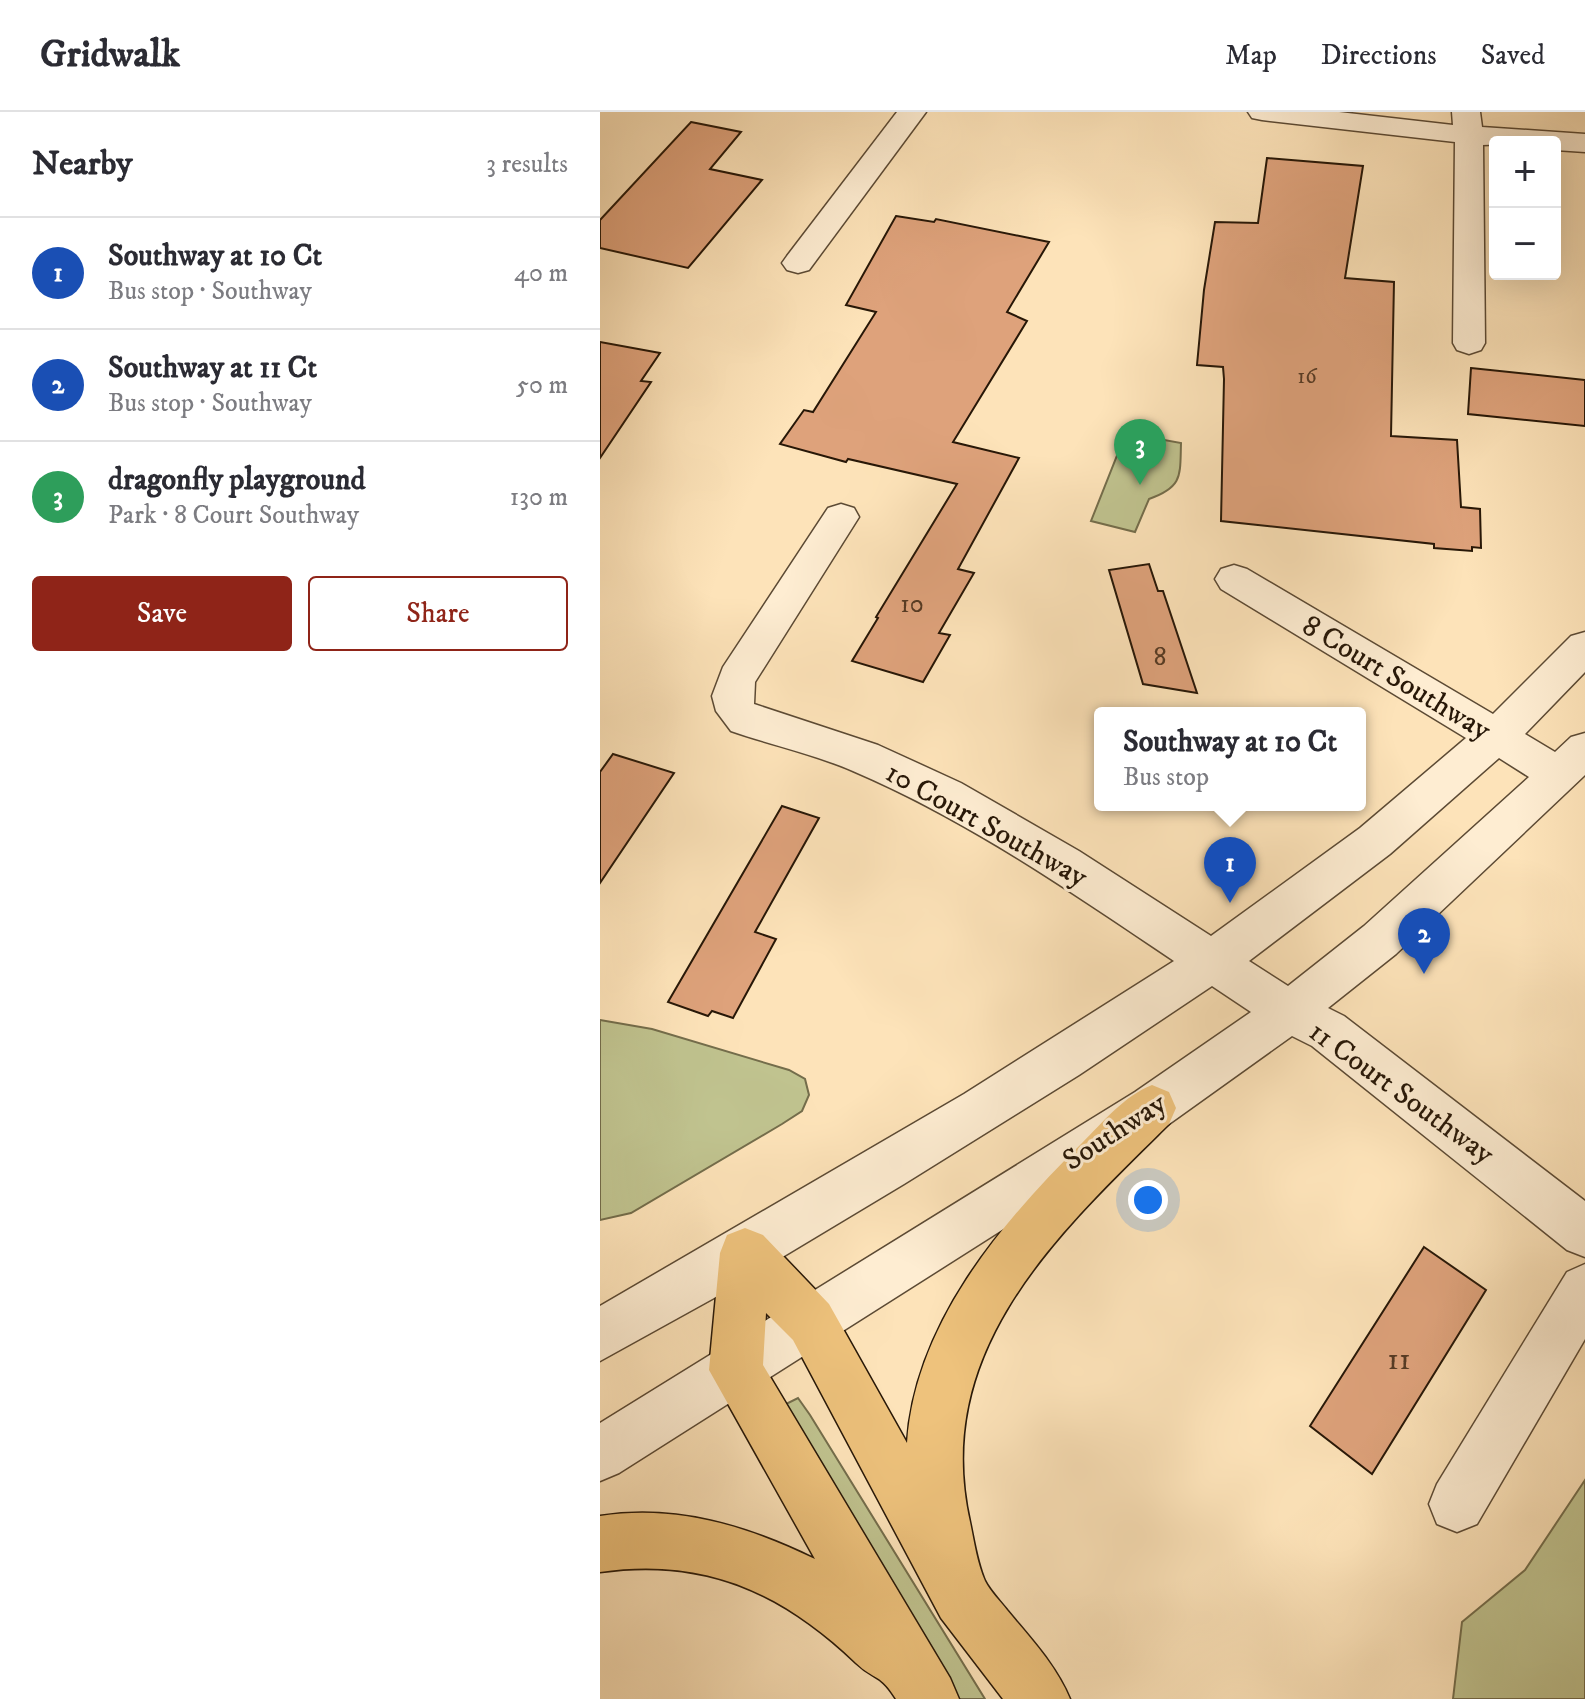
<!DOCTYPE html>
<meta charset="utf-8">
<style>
body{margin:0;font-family:"IM FELL DW Pica",serif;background:#f7f7f7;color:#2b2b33}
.controls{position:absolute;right:24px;top:24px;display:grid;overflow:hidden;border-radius:8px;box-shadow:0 8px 32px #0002}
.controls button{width:72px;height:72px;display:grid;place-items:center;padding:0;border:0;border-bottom:2px solid #e1e1e2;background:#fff;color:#2b2b33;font:40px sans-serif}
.you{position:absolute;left:548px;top:1088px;width:28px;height:28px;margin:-20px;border:6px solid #fff;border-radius:50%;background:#1a73e8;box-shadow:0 0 0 12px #1a73e833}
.badge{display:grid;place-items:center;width:52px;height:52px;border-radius:50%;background:#8f2418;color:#fff;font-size:26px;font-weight:700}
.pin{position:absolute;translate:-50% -66px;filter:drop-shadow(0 2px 4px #0008)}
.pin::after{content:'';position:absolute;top:42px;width:28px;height:24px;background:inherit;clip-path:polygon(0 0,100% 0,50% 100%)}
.popup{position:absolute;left:494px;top:595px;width:272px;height:104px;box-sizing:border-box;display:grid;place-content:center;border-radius:8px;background:#fff;filter:drop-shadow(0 2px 6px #0005);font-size:26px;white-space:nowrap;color:#7c7c81}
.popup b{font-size:30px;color:#2b2b33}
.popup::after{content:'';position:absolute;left:50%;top:100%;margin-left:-16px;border:16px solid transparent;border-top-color:#fff}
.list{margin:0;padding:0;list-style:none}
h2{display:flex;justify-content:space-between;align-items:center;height:104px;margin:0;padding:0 32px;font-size:34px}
h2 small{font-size:26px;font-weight:400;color:#7c7c81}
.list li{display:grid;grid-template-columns:52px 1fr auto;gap:24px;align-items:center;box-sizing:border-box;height:112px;padding:0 32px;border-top:2px solid #e1e1e2}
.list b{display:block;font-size:30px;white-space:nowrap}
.list p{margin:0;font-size:26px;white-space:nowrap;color:#7c7c81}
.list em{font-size:26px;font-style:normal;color:#7c7c81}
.actions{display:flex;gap:16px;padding:24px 32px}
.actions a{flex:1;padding:18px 0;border:2px solid #8f2418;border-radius:8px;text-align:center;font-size:28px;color:#8f2418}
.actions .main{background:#8f2418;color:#fff}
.map{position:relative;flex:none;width:985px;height:1587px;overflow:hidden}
header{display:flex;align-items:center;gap:48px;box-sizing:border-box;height:112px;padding:0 40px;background:#fff;border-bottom:2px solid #e1e1e2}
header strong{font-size:38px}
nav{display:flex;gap:44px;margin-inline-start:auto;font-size:28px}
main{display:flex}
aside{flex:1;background:#fff}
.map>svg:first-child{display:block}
</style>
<header>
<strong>Gridwalk</strong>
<nav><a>Map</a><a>Directions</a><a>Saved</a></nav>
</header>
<main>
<aside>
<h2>Nearby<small>3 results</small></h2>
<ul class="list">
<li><span class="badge" style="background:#1a4fb4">1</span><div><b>Southway at 10 Ct</b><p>Bus stop · Southway</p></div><em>40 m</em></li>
<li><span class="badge" style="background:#1a4fb4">2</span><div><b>Southway at 11 Ct</b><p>Bus stop · Southway</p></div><em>50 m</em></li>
<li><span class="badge" style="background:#2e9e5b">3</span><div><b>dragonfly playground</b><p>Park · 8 Court Southway</p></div><em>130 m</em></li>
</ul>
<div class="actions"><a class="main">Save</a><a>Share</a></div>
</aside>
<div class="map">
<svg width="985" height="1587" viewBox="0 0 985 1587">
<rect width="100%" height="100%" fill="#fde3b9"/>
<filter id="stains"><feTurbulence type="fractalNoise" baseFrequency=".0025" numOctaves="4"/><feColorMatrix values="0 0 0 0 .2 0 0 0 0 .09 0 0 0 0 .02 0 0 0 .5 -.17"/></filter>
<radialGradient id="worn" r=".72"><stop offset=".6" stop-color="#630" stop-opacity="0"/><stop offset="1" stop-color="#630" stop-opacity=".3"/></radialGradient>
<g fill="#c0c38f" stroke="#746d4b" stroke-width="2">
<path d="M526 321 581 331C580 364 583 375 549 387L535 420 491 409Z"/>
<path d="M0 908 52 917 189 958 205 967 209 983 202 999 182 1012 31 1101 0 1108Z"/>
<path d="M198 1286 210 1303 385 1587H348L186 1292Z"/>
<path d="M985 1368V1587H853L862 1510 925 1458Z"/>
</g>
<g fill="#dea27b" stroke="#271707" stroke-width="2">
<path d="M91 10 141 20 110 57 162 68 88 156 0 136V108Z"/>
<path d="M667 46 763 54 745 166 794 170 791 324 857 328 861 395 880 397 881 436 872 435V439L834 436V432L621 409 624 267 623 255 597 253 604 178 615 110 658 111Z"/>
<path d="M296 104 334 110 336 107 449 130 407 200 427 209 353 330 419 346 358 457 374 461 339 521 350 523 323 570 252 549 278 506 276 505 357 372 248 347 246 350 180 332 204 298 213 300 276 200 246 193Z"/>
<path d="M0 230 60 241 41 269 51 270 0 346Z"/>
<path d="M871 256 985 268V314L868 302Z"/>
<path d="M549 452 558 479H563L597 581 543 572 509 458Z"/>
<path d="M13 642 74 661 0 771V660Z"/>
<path d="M182 694 219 706 155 820 176 827 133 906 112 899 108 904 68 890Z"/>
<path d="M824 1135 886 1178 772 1362 710 1314Z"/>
</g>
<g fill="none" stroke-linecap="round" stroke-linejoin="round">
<defs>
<g id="minor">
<path d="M297 0H326L209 158 198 161 187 158 182 151 187 144Z"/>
<path d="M648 0H739L853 13 852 0H880L882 15 985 22V40L955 38V30L883 33 885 231 881 238 869 242 857 238 853 231 855 30 662 8 652 6Z"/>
<path d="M241 392 254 396 259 405 155 570 154 592 278 633 361 671 479 739 611 824 760 716 866 626 621 477 615 467 621 457 634 453 647 457 893 602 971 524 985 520V560L925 622 955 640 971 625 985 621V663L796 842 728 896 744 904 985 1089V1145L967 1138 712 934 692 924 569 1012 19 1361 0 1369V1311L535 980 651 900 612 874 479 963 304 1072 114 1186 0 1249V1194L364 982 574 849C471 780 368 708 253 659 214 642 171 633 131 619L116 599 112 584 123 555 228 396ZM899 646 929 665 764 814 688 874 649 849 790 742Z"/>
<path d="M985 1152V1227L877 1412 857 1420 837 1412 829 1392 837 1372 967 1160Z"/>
</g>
<path id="highway" d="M552 973 569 980 576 996 569 1012C457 1122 331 1238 370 1410 374 1429 377 1451 385 1469 390 1479 400 1489 407 1498 430 1526 456 1553 470 1587H403L341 1506 193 1228 166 1201 163 1253 350 1566 359 1587H296C280 1561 275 1569 256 1551 182 1480 104 1445 0 1460V1404C76 1392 147 1414 215 1447L109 1258 120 1141 127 1123 145 1116 163 1123 229 1192 307 1331C315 1212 401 1111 482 1031 503 1010 524 984 552 973Z"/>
</defs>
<use href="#minor" stroke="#5c4a34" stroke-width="3"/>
<use href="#highway" stroke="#271707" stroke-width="3"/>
<use href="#minor" fill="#feedd2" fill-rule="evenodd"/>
<use href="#highway" fill="#eec27c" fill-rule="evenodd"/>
</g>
<g text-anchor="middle" stroke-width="6" stroke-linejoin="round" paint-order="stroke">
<g font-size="22" fill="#553a24">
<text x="707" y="271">16</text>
</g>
<g font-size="26" fill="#553a24">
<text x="312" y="500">10</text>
<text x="560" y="553">8</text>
</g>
<g font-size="30" fill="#271707" stroke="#feedd2">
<text transform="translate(797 565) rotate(31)" y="10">8 Court Southway</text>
<text transform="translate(387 712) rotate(29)" y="10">10 Court Southway</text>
<text transform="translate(802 980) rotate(36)" y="10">11 Court Southway</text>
<text transform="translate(514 1019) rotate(-33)" y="10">Southway</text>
</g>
<g font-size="32" fill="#553a24">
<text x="799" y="1257">11</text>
</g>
</g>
<rect width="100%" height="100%" filter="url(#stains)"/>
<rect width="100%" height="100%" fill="url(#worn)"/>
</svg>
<div class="controls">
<button>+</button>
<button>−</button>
</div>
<div class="you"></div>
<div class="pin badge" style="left:630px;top:791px;background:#1a4fb4">1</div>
<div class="popup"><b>Southway at 10 Ct</b>Bus stop</div>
<div class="pin badge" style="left:824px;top:862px;background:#1a4fb4">2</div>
<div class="pin badge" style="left:540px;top:373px;background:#2e9e5b">3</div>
</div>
</main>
